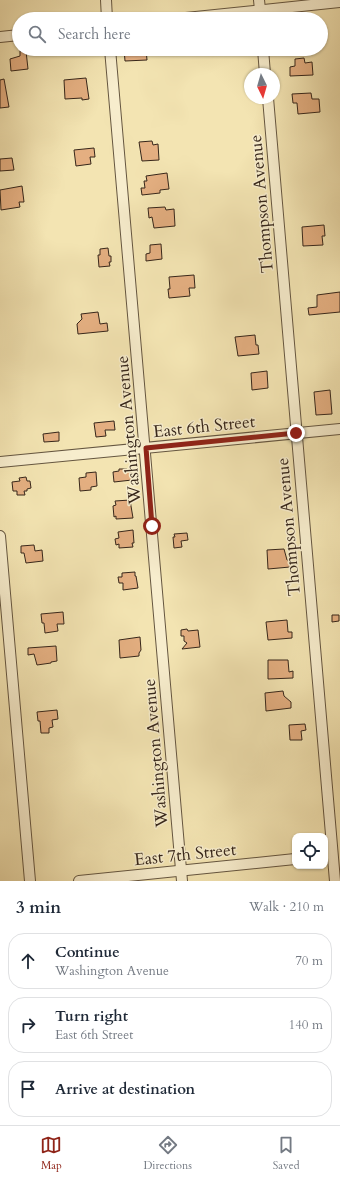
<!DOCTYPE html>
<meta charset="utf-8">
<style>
body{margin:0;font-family:Cardo,serif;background:#f2f2f3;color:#1f2937}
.controls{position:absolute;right:12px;bottom:12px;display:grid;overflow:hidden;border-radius:8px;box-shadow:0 1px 3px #0004}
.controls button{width:36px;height:36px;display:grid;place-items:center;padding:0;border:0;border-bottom:1px solid #e0e1e3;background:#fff;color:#1f2937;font:20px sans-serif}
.compass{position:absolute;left:244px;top:68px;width:36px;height:36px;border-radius:50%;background:#fff;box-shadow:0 1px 3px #0004;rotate:175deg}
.stop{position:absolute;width:12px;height:12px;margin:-9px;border:3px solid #8f2418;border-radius:50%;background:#fff}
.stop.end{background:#8f2418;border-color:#fff;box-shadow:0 1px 4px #0008}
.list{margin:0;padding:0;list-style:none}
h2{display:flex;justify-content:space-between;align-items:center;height:52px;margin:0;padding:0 16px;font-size:17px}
h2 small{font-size:13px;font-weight:400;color:#747a83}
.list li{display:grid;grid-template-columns:26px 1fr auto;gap:12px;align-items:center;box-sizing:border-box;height:56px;margin:0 8px 8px;padding:0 8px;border:1px solid #e0e1e3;border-radius:16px}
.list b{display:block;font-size:15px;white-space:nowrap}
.list p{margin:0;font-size:13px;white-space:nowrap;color:#747a83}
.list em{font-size:13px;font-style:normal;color:#747a83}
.icon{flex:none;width:22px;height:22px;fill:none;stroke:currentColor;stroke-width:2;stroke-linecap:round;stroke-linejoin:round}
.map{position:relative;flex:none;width:340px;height:881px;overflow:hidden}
.search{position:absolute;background:#fff;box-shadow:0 1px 3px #0004;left:12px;right:12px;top:12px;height:44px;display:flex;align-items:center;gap:10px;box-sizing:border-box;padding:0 14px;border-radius:22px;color:#747a83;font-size:15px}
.sheet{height:244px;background:#fff}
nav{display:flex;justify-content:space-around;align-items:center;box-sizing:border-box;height:56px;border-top:1px solid #e0e1e3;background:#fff;font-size:11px;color:#747a83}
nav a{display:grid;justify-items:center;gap:2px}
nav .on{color:#8f2418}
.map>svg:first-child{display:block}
</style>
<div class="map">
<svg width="340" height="881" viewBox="0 0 340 881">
<rect width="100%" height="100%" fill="#f3e4b2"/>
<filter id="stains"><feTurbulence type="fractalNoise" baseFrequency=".005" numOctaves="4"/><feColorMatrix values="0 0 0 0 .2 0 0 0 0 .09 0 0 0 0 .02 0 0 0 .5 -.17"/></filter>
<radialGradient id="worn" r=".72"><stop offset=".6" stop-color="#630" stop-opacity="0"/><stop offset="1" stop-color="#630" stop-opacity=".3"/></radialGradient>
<g fill="#e4af81" stroke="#36261a">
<path d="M124 49H146L147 60 125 61Z"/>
<path d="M170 49H180V54L171 55Z"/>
<path d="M20 51H26L28 69 11 71 10 59 20 56Z"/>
<path d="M304 58 305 63 312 62 313 75 290 76V67L295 66V59Z"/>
<path d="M86 78 89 99 82 100V98L65 99 64 80Z"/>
<path d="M4 79 9 107 0 108V80Z"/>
<path d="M311 93 312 99H319L320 112 298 114 297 103H293L292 94Z"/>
<path d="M152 141 153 145 158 144 159 160 142 161 139 142Z"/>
<path d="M94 148 95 157H90L91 164 76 166 74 150Z"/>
<path d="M12 158 14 170 0 171V159Z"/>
<path d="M167 173 169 189 160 190V193L142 195 141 188H145L144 181H147L146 176Z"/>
<path d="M22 186 24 202H19L20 207 1 210 0 190Z"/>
<path d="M165 207 166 210 174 209 175 226 154 228 152 217 149 218 148 208Z"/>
<path d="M324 225 325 236H322L323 245 303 246 302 227Z"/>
<path d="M161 244 162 259 146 261V254L150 253V245Z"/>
<path d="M108 248 109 256H111V262H109L110 266 99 267 98 255H100V249Z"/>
<path d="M194 275 195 288H189L190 296 169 298 168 289H170L169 277Z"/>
<path d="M340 292V312L309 315 308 308 317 307V295Z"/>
<path d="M98 312 100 324 107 323 108 331 78 334 77 324 82 319 81 314Z"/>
<path d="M255 335 256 345H258L259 354 238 356 235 337Z"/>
<path d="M267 371 268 388 252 390 251 373Z"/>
<path d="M330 390 332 414 316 415 314 392Z"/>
<path d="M114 421 115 430H105L106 436 96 437 94 423Z"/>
<path d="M59 432V441L44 442 43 434Z"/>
<path d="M119 469H127V470H131L132 480 114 482 113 472 119 471Z"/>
<path d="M96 472 97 486 91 487V490L80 491 79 478 86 477V473Z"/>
<path d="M26 477 27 481H30L31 488 27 489V491H24L25 495H17V491H13L12 482 20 481 19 478Z"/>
<path d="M130 500 133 518 116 519V516L114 517 113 506 116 505 115 501Z"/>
<path d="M133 530 134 543H132L133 547 119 548V544L116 545 115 539 119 538 118 532Z"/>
<path d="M187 533 188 540 181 541 182 547 174 548 173 537H175L174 534Z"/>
<path d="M34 545 35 551 42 550 43 561 26 563 24 553H21V546Z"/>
<path d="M284 549 287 560H289L290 567 268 569 267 550Z"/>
<path d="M135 572V576H136L138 588 123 590V583H119L118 577H122V573Z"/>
<path d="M63 612 64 624H57L58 631 45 633 44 623H42L41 614Z"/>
<path d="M332 615H339V621L332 622Z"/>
<path d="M287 620 288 632H292V638L268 640 266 622Z"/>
<path d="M187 629 188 631 198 630 200 647 182 649 187 643 184 641V636H181V630Z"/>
<path d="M140 637 141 650 139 653V656L120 658 119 640Z"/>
<path d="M56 646 57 661 51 662V663L37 665 34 654 28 655V648Z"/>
<path d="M268 660H288L289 672 293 671V678L268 679Z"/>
<path d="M283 691 284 696 291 702V708L266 711 265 693Z"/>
<path d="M57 710 58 719 52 720 53 727 49 728V733H41L40 721H38L37 712Z"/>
<path d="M305 724 306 730 301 731 302 740H290L289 725Z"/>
</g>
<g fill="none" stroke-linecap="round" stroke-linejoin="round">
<defs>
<g id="minor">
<path d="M106 0 107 19"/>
<path d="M259 0 261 19"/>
<path d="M176 19 340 2"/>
<path d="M0 37 19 35"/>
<path d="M110 49 182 881"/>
<path d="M263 49 265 74"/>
<path d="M268 98 335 881"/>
<path d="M0 462 340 429"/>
<path d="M0 536 30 881"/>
<path d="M79 881 295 859"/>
</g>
</defs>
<use href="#minor" stroke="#655640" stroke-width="12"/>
<use href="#minor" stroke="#f7edcd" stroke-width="10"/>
</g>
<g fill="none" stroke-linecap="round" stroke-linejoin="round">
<path stroke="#8f2418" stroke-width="5" d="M152 526 146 448 296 433"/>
</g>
<g text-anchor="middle" stroke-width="3" stroke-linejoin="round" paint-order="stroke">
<g font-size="17" fill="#36261a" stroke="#f7edcd">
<text transform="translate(261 204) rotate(-95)" y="6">Thompson Avenue</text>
<text transform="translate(204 426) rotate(-6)" y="6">East 6th Street</text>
<text transform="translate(128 430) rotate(-95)" y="6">Washington Avenue</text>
<text transform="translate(288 527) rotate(-95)" y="6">Thompson Avenue</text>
<text transform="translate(155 753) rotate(-95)" y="6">Washington Avenue</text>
<text transform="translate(185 854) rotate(-6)" y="6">East 7th Street</text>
</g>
</g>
<rect width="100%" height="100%" filter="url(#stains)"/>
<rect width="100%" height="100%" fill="url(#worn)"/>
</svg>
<div class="controls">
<button><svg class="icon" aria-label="locate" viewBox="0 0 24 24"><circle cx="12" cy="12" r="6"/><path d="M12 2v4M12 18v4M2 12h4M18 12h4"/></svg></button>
</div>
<svg class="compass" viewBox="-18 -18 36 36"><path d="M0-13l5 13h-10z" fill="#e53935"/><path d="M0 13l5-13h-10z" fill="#747a83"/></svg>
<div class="stop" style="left:152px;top:526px"></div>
<div class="stop end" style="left:296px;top:433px"></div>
<div class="search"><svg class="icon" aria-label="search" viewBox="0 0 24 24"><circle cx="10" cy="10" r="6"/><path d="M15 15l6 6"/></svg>Search here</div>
</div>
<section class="sheet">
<h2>3 min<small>Walk · 210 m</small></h2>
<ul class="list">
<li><svg class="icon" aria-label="ahead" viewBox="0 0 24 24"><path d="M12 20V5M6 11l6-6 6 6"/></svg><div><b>Continue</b><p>Washington Avenue</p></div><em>70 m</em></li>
<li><svg class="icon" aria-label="right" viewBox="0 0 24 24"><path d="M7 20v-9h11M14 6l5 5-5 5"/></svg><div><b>Turn right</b><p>East 6th Street</p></div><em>140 m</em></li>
<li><svg class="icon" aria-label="arrive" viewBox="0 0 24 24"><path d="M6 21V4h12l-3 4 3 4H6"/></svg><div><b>Arrive at destination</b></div></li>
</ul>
</section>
<nav>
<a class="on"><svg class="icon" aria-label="map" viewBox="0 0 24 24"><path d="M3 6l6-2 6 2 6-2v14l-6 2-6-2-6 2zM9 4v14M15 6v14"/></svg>Map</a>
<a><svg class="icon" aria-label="directions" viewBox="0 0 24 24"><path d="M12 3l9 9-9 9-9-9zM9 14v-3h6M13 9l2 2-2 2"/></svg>Directions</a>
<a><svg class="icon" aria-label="saved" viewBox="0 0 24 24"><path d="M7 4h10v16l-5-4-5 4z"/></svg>Saved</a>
</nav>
